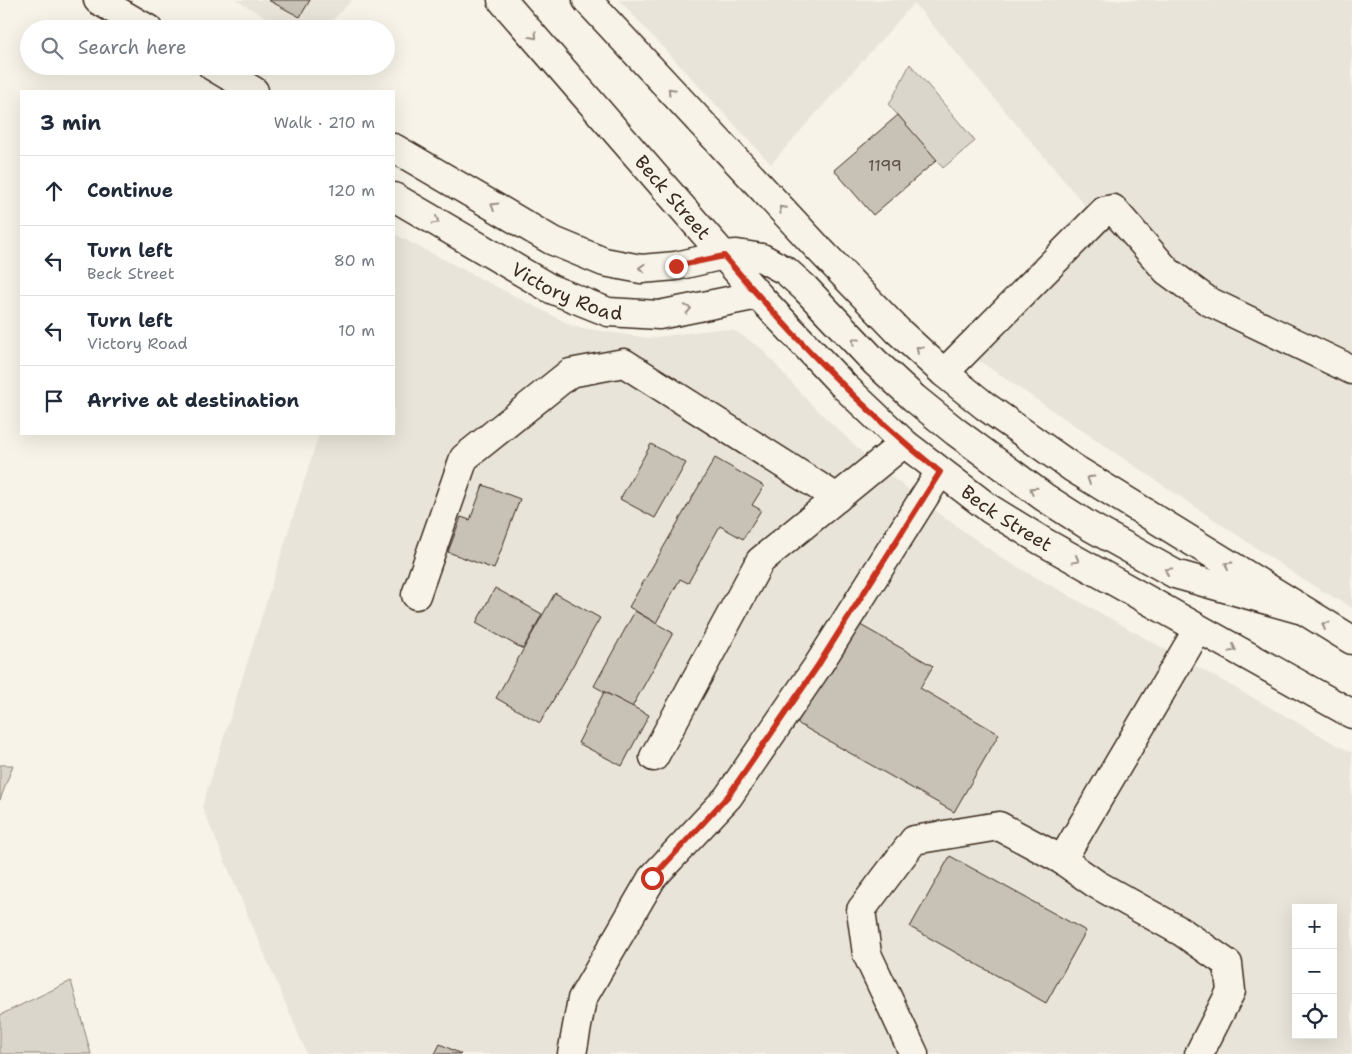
<!DOCTYPE html>
<meta charset="utf-8">
<style>
body{margin:0;font-family:"Shantell Sans",sans-serif;background:#f2f2f3;color:#1f2937}
.controls{position:absolute;right:15px;bottom:15px;display:grid;overflow:hidden;border-radius:0px;box-shadow:0 5px 20px #0002}
.controls button{width:45px;height:45px;display:grid;place-items:center;padding:0;border:0;border-bottom:1px solid #e0e1e3;background:#fff;color:#1f2937;font:25px sans-serif}
.stop{position:absolute;width:15px;height:15px;margin:-11px;border:4px solid #c8321e;border-radius:50%;background:#fff}
.stop.end{background:#c8321e;border-color:#fff;box-shadow:0 1px 5px #0008}
.list{margin:0;padding:0;list-style:none}
h2{display:flex;justify-content:space-between;align-items:center;height:65px;margin:0;padding:0 20px;font-size:21px}
h2 small{font-size:16px;font-weight:400;color:#747a83}
.list li{display:grid;grid-template-columns:32px 1fr auto;gap:15px;align-items:center;box-sizing:border-box;height:70px;padding:0 20px;border-top:1px solid #e0e1e3}
.list b{display:block;font-size:19px;white-space:nowrap}
.list p{margin:0;font-size:16px;white-space:nowrap;color:#747a83}
.list em{font-size:16px;font-style:normal;color:#747a83}
.icon{flex:none;width:28px;height:28px;fill:none;stroke:currentColor;stroke-width:2;stroke-linecap:round;stroke-linejoin:round}
.map{position:relative;flex:none;width:1352px;height:1054px;overflow:hidden}
.search{position:absolute;background:#fff;box-shadow:0 5px 20px #0002;left:20px;top:20px;width:375px;height:55px;display:flex;align-items:center;gap:12px;box-sizing:border-box;padding:0 18px;border-radius:28px;color:#747a83;font-size:19px}
.panel{position:absolute;background:#fff;box-shadow:0 5px 20px #0002;left:20px;top:90px;width:375px;height:345px;border-radius:0px}
.map>svg:first-child{display:block}
</style>
<div class="map">
<svg width="1352" height="1054" viewBox="0 0 1352 1054">
<rect width="100%" height="100%" fill="#f7f3e8"/>
<filter id="ink" filterUnits="userSpaceOnUse"><feTurbulence type="fractalNoise" baseFrequency=".02" numOctaves="2"/><feDisplacementMap in="SourceGraphic" scale="10" xChannelSelector="R" yChannelSelector="G"/><feConvolveMatrix kernelMatrix="1 2 1 2 8 2 1 2 1" color-interpolation-filters="sRGB"/></filter>
<g filter="url(#ink)">
<g fill="#e9e4d9" fill-rule="evenodd">
<path d="M236 0H352L324 29H286Z"/>
<path d="M619 0H1352V608L1305 581 972 356 1105 229 914 3 771 164Z"/>
<path d="M394 234 575 327 648 338 718 329 735 331 761 348 807 400 868 458 945 518 1005 560 1352 753V1054H307L202 807 319 434H394ZM1296 908H1333V1035H1296Z"/>
</g>
<g fill="#dbd6cb" stroke="#8b8074">
<path d="M910 64 975 141 943 168 889 105Z"/>
<path d="M0 765H13L0 800Z"/>
<path d="M71 981 91 1054H0V1015Z"/>
</g>
<g fill="#c8c1b6" stroke="#3b2a1e">
<path d="M268 0H310L300 17Z"/>
<path d="M898 115 937 160 873 215 834 170Z"/>
<path d="M651 444 686 463 655 518 620 499Z"/>
<path d="M715 458 764 486 752 505 761 510 743 539 720 526 688 583 680 579 656 623 629 607Z"/>
<path d="M483 485 520 499 494 569 448 552 461 517 470 520Z"/>
<path d="M495 588 542 614 523 649 476 623Z"/>
<path d="M555 593 600 618 540 723 496 698Z"/>
<path d="M635 611 673 633 632 707 594 686Z"/>
<path d="M855 622 933 666 920 688 999 734 954 812 797 723Z"/>
<path d="M604 692 649 715 622 766 578 743Z"/>
<path d="M950 856 1086 931 1046 1003 910 927Z"/>
<path d="M440 1044 461 1054H435Z"/>
</g>
<g fill="none" stroke-linecap="round" stroke-linejoin="round">
<defs>
<g id="minor">
<path d="M944 373 1104 211 1113 209 1167 271 1208 301 1352 370"/>
<path d="M416 595 464 458 570 373 624 363 837 498"/>
<path d="M1198 629 1062 860 1096 884 1182 932 1228 964 1231 991 1199 1054"/>
<path d="M654 757 760 561 904 443"/>
<path d="M572 1054 582 999 652 878 728 797 817 667 940 472"/>
<path d="M914 1054 867 954 861 910 914 840 999 826 1062 860"/>
</g>
<g id="major">
<path d="M98 0 148 29"/>
<path id="s1" d="M502 0 758 295 844 386 904 443 990 509 1042 541 1352 714"/>
<path d="M587 0 815 245 898 331 944 373 985 406 1073 468 1352 640"/>
<path d="M212 66 254 91"/>
<path d="M394 148 551 240 604 262 641 269 676 266 724 255 737 254 762 258 786 271 805 288 875 362 914 398 956 432 1044 497 1089 526 1175 574 1299 609"/>
<path id="s2" d="M394 197 551 289 608 312 659 315 758 295"/>
</g>
</defs>
<use href="#minor" stroke="#3b2a1e" stroke-width="31"/>
<use href="#major" stroke="#3b2a1e" stroke-width="31"/>
<use href="#minor" stroke="#f7f3e8" stroke-width="28"/>
<use href="#major" stroke="#f7f3e8" stroke-width="28"/>
</g>
<defs><path id="oneway-chevron" d="M-2-3.5L2.5 0L-2 3.5" fill="none" stroke-width="1.6" stroke-linecap="round" stroke-linejoin="round" transform="scale(1.25)"/></defs>
<g stroke="#998e83">
<use href="#oneway-chevron" transform="translate(534 36) rotate(48)"/>
<use href="#oneway-chevron" transform="translate(671 91) rotate(-133)"/>
<use href="#oneway-chevron" transform="translate(494 206) rotate(-150)"/>
<use href="#oneway-chevron" transform="translate(782 209) rotate(-133)"/>
<use href="#oneway-chevron" transform="translate(436 221) rotate(30)"/>
<use href="#oneway-chevron" transform="translate(642 268) rotate(-178)"/>
<use href="#oneway-chevron" transform="translate(688 309) rotate(-11)"/>
<use href="#oneway-chevron" transform="translate(855 341) rotate(-135)"/>
<use href="#oneway-chevron" transform="translate(919 349) rotate(-138)"/>
<use href="#oneway-chevron" transform="translate(1090 479) rotate(-148)"/>
<use href="#oneway-chevron" transform="translate(1033 490) rotate(-145)"/>
<use href="#oneway-chevron" transform="translate(1076 560) rotate(29)"/>
<use href="#oneway-chevron" transform="translate(1228 565) rotate(-148)"/>
<use href="#oneway-chevron" transform="translate(1168 571) rotate(-151)"/>
<use href="#oneway-chevron" transform="translate(1325 625) rotate(-149)"/>
<use href="#oneway-chevron" transform="translate(1233 649) rotate(29)"/>
</g>
</g>
<g fill="none" stroke-linecap="round" stroke-linejoin="round" filter="url(#ink)">
<path stroke="#c8321e" stroke-width="6" d="M652 878 728 796 817 667 940 472C860 408 790 333 724 256L676 266"/>
</g>
<g text-anchor="middle" stroke-width="4" stroke-linejoin="round" paint-order="stroke">
<g font-size="16" fill="#5e5044">
<text x="885" y="171">1199</text>
</g>
<g font-size="19" fill="#3b2a1e" stroke="#f7f3e8">
<text dy="7" stroke="none"><textPath href="#s1" startOffset="261">Beck Street</textPath></text>
<text dy="7" stroke="none"><textPath href="#s2" startOffset="198">Victory Road</textPath></text>
<text dy="7" stroke="none"><textPath href="#s1" startOffset="726">Beck Street</textPath></text>
</g>
</g>
</svg>
<div class="controls">
<button>+</button>
<button>−</button>
<button><svg class="icon" aria-label="locate" viewBox="0 0 24 24"><circle cx="12" cy="12" r="6"/><path d="M12 2v4M12 18v4M2 12h4M18 12h4"/></svg></button>
</div>
<div class="stop" style="left:652px;top:878px"></div>
<div class="stop end" style="left:676px;top:266px"></div>
<div class="search"><svg class="icon" aria-label="search" viewBox="0 0 24 24"><circle cx="10" cy="10" r="6"/><path d="M15 15l6 6"/></svg>Search here</div>
<section class="panel">
<h2>3 min<small>Walk · 210 m</small></h2>
<ul class="list">
<li><svg class="icon" aria-label="ahead" viewBox="0 0 24 24"><path d="M12 20V5M6 11l6-6 6 6"/></svg><div><b>Continue</b></div><em>120 m</em></li>
<li><svg class="icon" aria-label="left" viewBox="0 0 24 24"><path d="M17 20v-9H6M10 6l-5 5 5 5"/></svg><div><b>Turn left</b><p>Beck Street</p></div><em>80 m</em></li>
<li><svg class="icon" aria-label="left" viewBox="0 0 24 24"><path d="M17 20v-9H6M10 6l-5 5 5 5"/></svg><div><b>Turn left</b><p>Victory Road</p></div><em>10 m</em></li>
<li><svg class="icon" aria-label="arrive" viewBox="0 0 24 24"><path d="M6 21V4h12l-3 4 3 4H6"/></svg><div><b>Arrive at destination</b></div></li>
</ul>
</section>
</div>
